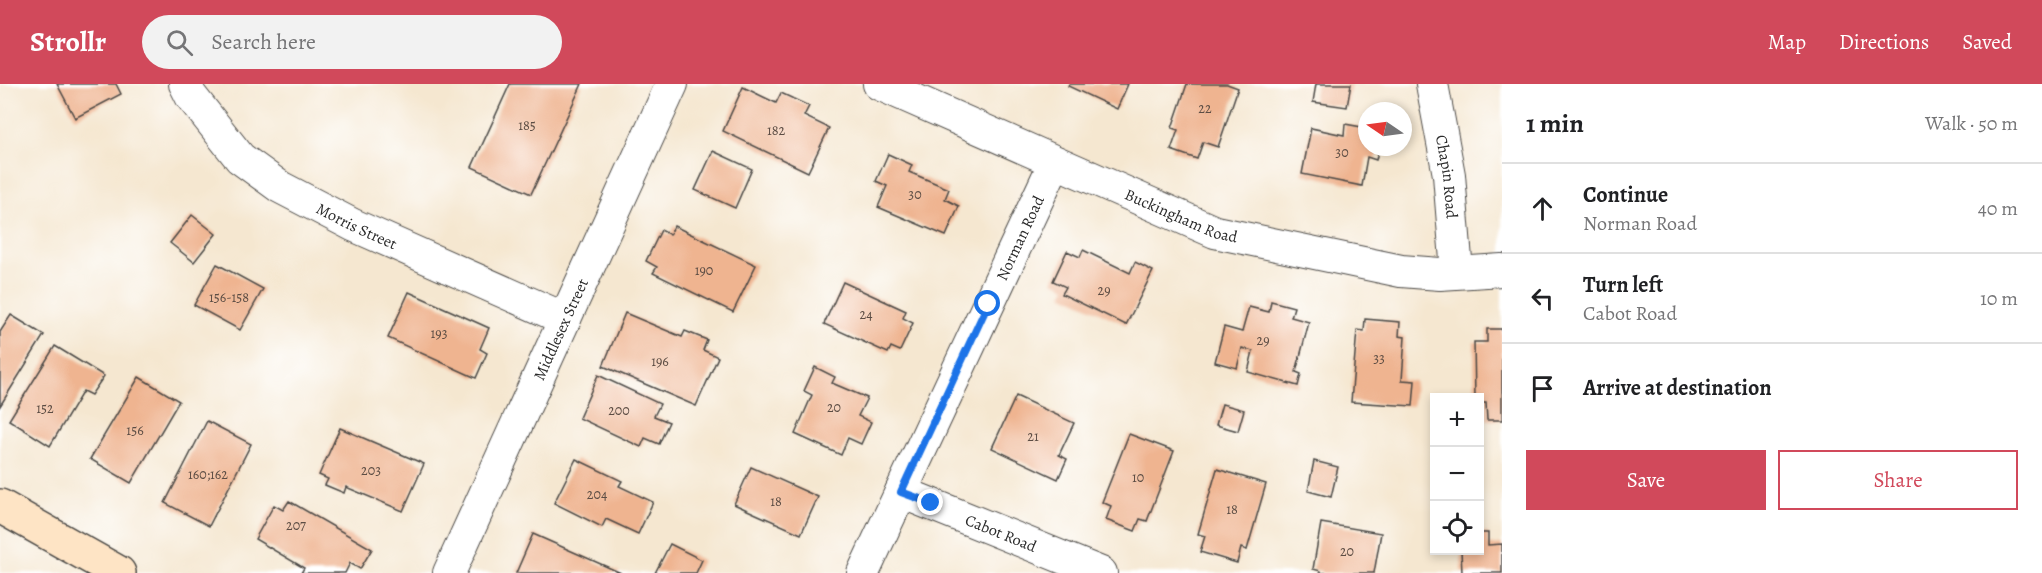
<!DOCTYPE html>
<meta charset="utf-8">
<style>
body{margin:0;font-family:Alegreya,serif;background:#f2f2f2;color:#202124}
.controls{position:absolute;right:18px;bottom:18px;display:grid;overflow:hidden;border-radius:0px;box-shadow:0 3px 9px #0003}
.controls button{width:54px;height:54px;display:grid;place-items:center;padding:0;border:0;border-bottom:2px solid #e0e0e0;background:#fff;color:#202124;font:30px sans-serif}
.compass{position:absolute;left:1358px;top:18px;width:54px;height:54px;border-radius:50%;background:#fff;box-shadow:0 3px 9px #0003;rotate:283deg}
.stop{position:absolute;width:18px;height:18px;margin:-14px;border:4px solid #1a73e8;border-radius:50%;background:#fff}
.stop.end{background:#1a73e8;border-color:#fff;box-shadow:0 2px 6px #0008}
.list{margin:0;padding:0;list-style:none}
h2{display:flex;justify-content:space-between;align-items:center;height:78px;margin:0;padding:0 24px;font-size:26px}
h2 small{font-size:20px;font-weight:400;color:#757577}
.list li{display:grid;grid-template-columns:39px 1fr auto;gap:18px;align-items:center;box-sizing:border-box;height:90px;padding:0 24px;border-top:2px solid #e0e0e0}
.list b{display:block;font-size:22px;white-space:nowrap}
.list p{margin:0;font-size:20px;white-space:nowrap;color:#757577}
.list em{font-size:20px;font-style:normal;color:#757577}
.actions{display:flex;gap:12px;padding:18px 24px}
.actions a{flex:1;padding:14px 0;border:2px solid #d1495b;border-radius:0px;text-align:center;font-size:21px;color:#d1495b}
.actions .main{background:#d1495b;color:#fff}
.icon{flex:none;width:33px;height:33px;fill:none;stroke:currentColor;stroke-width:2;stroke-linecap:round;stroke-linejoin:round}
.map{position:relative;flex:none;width:1502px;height:489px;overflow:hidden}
header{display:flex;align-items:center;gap:36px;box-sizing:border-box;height:84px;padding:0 30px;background:#d1495b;color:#fff}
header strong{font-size:28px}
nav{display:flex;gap:33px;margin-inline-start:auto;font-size:21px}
.search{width:420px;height:54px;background:#f2f2f2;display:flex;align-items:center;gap:15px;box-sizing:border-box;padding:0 21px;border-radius:33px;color:#757577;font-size:22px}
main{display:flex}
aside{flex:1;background:#fff}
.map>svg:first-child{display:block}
</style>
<header>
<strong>Strollr</strong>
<div class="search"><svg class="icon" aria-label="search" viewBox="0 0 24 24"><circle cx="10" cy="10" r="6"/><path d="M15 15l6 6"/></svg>Search here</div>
<nav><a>Map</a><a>Directions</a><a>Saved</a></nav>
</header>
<main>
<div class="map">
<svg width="1502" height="489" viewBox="0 0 1502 489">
<rect width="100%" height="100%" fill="#fff"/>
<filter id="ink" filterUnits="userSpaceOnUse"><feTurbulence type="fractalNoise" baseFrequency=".0167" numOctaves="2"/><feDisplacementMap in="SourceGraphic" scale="12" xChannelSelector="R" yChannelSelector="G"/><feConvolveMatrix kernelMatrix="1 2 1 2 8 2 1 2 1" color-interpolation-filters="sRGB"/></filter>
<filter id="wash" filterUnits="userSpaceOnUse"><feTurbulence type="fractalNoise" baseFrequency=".008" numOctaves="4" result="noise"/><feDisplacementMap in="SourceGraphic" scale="24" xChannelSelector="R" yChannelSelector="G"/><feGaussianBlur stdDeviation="1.35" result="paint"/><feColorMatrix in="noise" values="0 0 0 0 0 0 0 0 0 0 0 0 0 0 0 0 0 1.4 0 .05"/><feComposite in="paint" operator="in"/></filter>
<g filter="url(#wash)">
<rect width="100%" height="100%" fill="#f5e7d0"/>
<g id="blocks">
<g fill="#efb490">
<path d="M57 0H116L121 10 75 34Z"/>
<path d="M510 0H582L531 110 472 83Z"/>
<path d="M1069 0H1128L1117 25 1068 2Z"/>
<path d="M1187 0H1227L1238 4 1218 63 1203 58 1197 75 1171 66 1178 46 1172 44Z"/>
<path d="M1316 0H1351L1347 23 1313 18Z"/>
<path d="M743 3 776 19 781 9 809 22 804 32 829 44 808 88 723 47Z"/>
<path d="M1345 40 1367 44V63H1379L1376 76 1367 73 1362 102 1302 90 1311 44 1344 51Z"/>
<path d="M713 67 752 85 735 124 695 106Z"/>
<path d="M888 70 912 81 909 88 949 105 945 115 959 122 946 152 878 123 887 102 876 97Z"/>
<path d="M192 131 216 150 194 178 170 159Z"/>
<path d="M674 142 756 181 733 228 653 189 657 183 646 177 661 146 670 151Z"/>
<path d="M1083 166 1130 189 1135 178 1153 187 1126 241 1062 210 1066 203 1053 197 1067 167 1080 173Z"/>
<path d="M217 180 263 205 240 246 194 221Z"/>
<path d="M843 198 906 227 903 234 913 239 900 267 891 263 888 269 824 240Z"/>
<path d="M409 208 489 244 480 265 487 269 476 294 388 254Z"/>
<path d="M1271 217 1294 223 1291 233 1309 238 1296 288 1301 290 1298 302 1248 288 1253 267 1242 264 1237 284 1215 278 1224 243 1242 248 1249 223 1269 228Z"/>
<path d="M625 229 682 253 685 247 707 256 703 266 718 273 696 322 603 282Z"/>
<path d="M11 231 44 251 0 322V248Z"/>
<path d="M1365 235 1400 238 1399 252 1405 253 1402 296 1415 297 1413 322 1351 318 1357 246 1364 247Z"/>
<path d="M1487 245H1502V336H1487L1486 319H1480V314H1475L1474 258H1487Z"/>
<path d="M55 262 104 292 91 311 83 307 50 362 9 336Z"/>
<path d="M815 283 835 293 832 299 867 314 858 332 871 338 861 360 848 354 841 371 795 350 812 311 804 307Z"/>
<path d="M598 291 660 320 654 332 669 338 659 360 645 354 641 363 579 334Z"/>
<path d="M139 293 179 317 131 399 90 375Z"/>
<path d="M1016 312 1074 339 1059 371 1067 375 1058 395 992 364Z"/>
<path d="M1222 320 1244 326 1238 347 1216 341Z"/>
<path d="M207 337 251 360 209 442 165 419Z"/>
<path d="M340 344 424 380 403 427 346 403 344 409 325 401 328 395 319 391Z"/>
<path d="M1129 350 1174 367 1147 437 1140 435 1135 447 1106 436 1111 422 1102 418Z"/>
<path d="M576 375 622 397 619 402 653 418 638 450 606 435 602 443 554 419Z"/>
<path d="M1314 377 1338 383 1331 413 1308 407Z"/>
<path d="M751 383 818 413 801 450 734 420Z"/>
<path d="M1217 385 1266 400 1247 466 1241 464 1237 479 1200 468 1205 452 1198 450Z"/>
<path d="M289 417 372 465 360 485 350 479 345 489H301L304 484 255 455 274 421 283 426Z"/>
<path d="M1321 439 1381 449 1374 489H1321V487L1313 485Z"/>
<path d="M1480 449H1488V461L1502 460V489H1462L1461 466H1480Z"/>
<path d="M533 450 621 489H516Z"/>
<path d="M670 460 702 476 696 489H655Z"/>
</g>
</g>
</g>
<g filter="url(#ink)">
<use href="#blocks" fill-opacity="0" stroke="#494744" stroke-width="1.5"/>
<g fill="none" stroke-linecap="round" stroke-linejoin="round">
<defs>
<g id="street">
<path id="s1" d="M185 0 191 12 240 74 280 103 353 141 565 235"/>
<path id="s2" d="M879 0 1215 148 1401 187 1440 190 1502 186"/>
<path id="s3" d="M1432 0 1449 91 1457 188"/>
<path id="s4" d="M901 408 1101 489"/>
<path id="s5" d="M449 489 672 0"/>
<path id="s6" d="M863 489 1055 78"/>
</g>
<path id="secondary" d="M0 422 119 489"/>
</defs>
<use href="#street" stroke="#494744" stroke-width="34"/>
<use href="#secondary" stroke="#494744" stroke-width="36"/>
<use href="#street" stroke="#fff" stroke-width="32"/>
<use href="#secondary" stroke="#fee4c5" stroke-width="33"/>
</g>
</g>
<g fill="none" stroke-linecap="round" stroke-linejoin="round" filter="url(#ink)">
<path stroke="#1a73e8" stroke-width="8" d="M931 419 901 408 988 220"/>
</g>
<g text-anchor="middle" stroke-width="5" stroke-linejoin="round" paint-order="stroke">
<g font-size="14" fill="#5c4d44">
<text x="1205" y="29">22</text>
<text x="527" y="46">185</text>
<text x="776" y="51">182</text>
<text x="1342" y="73">30</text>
<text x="915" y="115">30</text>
<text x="704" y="191">190</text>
<text x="1104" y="211">29</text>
<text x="229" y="218">156-158</text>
<text x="866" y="235">24</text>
<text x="439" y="254">193</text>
<text x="1263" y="261">29</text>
<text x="1379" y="279">33</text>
<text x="660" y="282">196</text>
<text x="834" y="328">20</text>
<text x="45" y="329">152</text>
<text x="619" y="331">200</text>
<text x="135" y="351">156</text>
<text x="1033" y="357">21</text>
<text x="371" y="391">203</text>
<text x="208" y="395">160;162</text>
<text x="1138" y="398">10</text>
<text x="597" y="415">204</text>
<text x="776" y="422">18</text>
<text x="1232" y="430">18</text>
<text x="296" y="446">207</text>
<text x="1347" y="472">20</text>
</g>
<g font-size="16" fill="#2b2b2b" stroke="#fff">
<text dy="6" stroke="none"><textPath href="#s3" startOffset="94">Chapin Road</textPath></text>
<text dy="6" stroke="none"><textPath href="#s2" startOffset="330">Buckingham Road</textPath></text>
<text dy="6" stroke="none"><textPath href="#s1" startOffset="228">Morris Street</textPath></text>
<text dy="6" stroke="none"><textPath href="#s6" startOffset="370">Norman Road</textPath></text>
<text dy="6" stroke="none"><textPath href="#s5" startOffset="268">Middlesex Street</textPath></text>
<text dy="6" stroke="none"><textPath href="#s4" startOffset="108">Cabot Road</textPath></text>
</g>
</g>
</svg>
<div class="controls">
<button>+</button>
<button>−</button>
<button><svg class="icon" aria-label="locate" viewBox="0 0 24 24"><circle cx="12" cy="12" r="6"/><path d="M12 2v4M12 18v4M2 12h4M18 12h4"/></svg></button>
</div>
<svg class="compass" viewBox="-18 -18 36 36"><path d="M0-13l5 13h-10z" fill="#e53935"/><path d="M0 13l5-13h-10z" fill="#757577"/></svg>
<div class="stop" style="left:988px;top:220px"></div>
<div class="stop end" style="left:931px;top:419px"></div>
</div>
<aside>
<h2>1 min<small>Walk · 50 m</small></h2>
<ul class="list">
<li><svg class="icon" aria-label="ahead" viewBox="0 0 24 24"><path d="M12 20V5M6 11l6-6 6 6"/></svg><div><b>Continue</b><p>Norman Road</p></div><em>40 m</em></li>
<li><svg class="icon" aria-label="left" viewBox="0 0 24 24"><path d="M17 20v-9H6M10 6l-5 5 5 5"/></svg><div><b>Turn left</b><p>Cabot Road</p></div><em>10 m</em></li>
<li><svg class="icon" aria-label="arrive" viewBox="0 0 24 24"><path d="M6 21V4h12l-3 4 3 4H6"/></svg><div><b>Arrive at destination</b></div></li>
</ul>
<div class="actions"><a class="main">Save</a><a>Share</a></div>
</aside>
</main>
